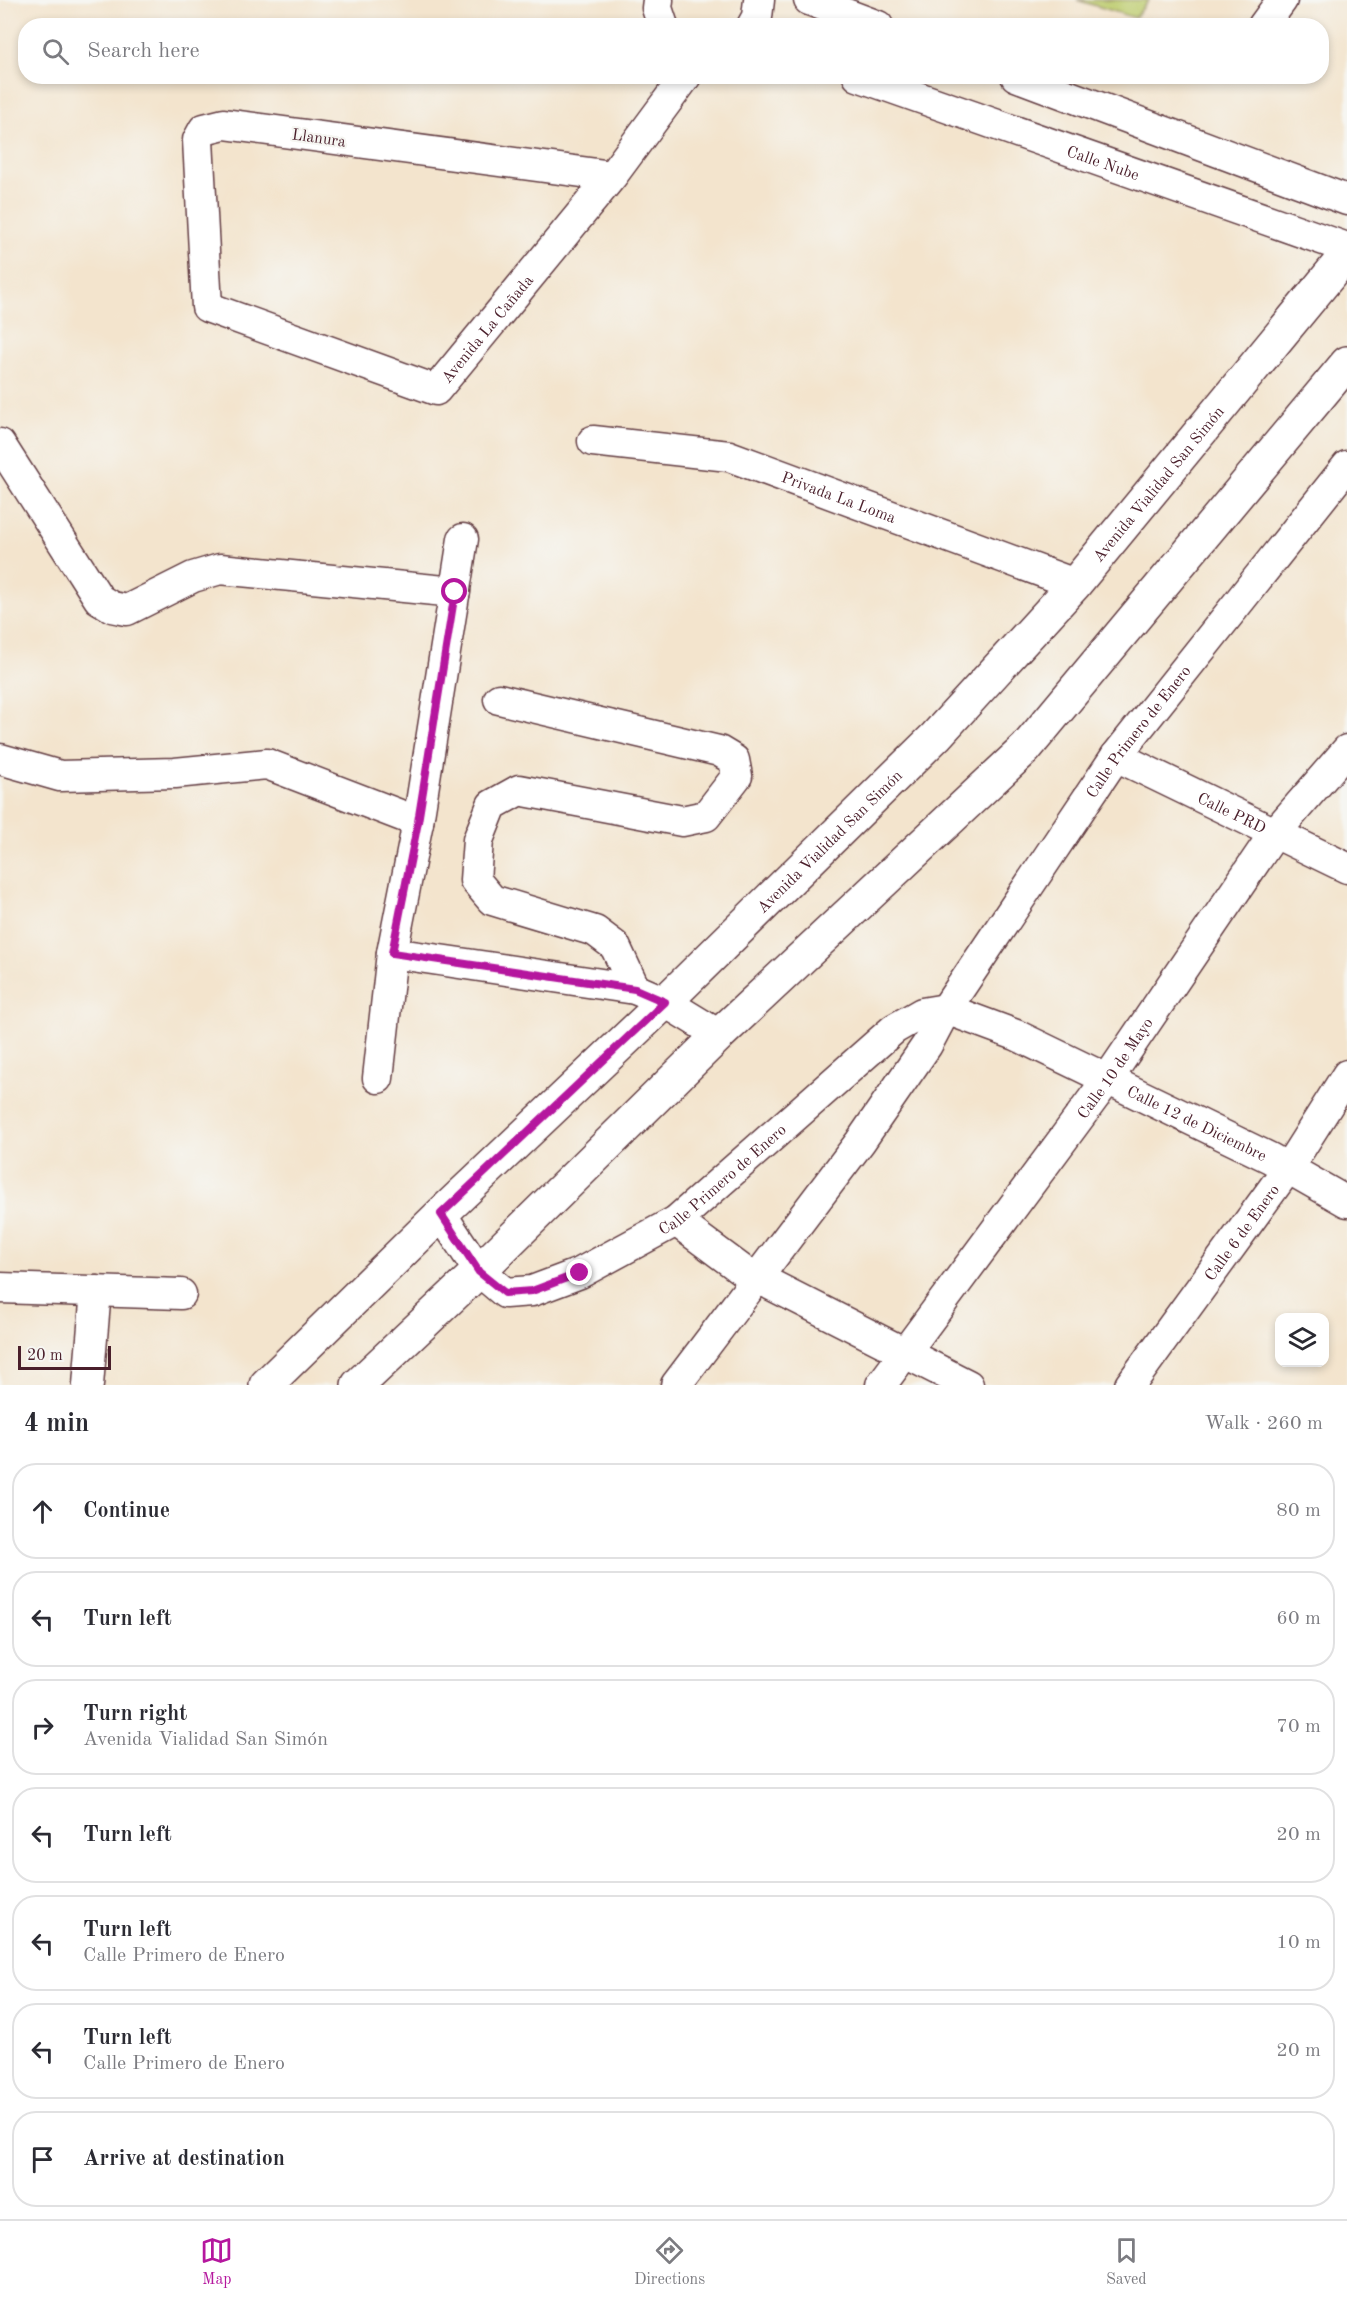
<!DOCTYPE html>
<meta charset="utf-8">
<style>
body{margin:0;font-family:"Old Standard TT",serif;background:#f2f2f3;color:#2b2b33}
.controls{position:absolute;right:18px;bottom:18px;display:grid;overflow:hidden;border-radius:12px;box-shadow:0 3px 9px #0003}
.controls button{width:54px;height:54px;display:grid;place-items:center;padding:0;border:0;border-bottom:2px solid #e1e1e2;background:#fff;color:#2b2b33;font:30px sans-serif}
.scale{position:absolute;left:18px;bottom:15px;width:93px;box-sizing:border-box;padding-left:6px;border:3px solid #4a1f2b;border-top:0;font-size:16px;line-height:21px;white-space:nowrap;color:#4a1f2b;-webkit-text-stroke:4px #f6f6f2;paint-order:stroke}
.stop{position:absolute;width:18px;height:18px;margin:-14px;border:4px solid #b5179e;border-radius:50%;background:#fff}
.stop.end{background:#b5179e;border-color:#fff;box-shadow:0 2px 6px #0008}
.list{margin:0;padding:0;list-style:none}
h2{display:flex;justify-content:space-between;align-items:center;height:78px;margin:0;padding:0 24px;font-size:26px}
h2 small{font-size:20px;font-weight:400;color:#7c7c81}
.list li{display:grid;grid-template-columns:39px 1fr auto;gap:18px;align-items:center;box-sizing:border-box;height:96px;margin:0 12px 12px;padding:0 12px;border:2px solid #e1e1e2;border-radius:24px}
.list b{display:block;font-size:22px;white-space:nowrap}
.list p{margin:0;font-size:20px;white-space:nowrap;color:#7c7c81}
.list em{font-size:20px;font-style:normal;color:#7c7c81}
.icon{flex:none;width:33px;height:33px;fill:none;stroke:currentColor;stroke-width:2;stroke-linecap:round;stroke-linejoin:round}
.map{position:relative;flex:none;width:1347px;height:1385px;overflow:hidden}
.search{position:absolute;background:#fff;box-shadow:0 3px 9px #0003;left:18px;right:18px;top:18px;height:66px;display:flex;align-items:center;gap:15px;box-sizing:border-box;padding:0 21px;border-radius:24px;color:#7c7c81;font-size:22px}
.sheet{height:834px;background:#fff}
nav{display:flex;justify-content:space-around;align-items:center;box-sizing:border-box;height:84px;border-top:2px solid #e1e1e2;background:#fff;font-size:16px;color:#7c7c81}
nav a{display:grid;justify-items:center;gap:3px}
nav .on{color:#b5179e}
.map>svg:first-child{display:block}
</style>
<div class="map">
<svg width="1347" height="1385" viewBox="0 0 1347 1385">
<rect width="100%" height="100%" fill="#f6f6f2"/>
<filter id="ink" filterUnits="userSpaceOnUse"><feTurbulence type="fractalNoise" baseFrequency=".0167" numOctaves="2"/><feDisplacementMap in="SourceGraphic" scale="12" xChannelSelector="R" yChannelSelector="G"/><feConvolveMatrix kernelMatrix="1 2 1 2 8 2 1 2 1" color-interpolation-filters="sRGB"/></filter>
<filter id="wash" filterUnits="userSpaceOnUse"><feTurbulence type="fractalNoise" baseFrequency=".008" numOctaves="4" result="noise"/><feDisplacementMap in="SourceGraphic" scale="24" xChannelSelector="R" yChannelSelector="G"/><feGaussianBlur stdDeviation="1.35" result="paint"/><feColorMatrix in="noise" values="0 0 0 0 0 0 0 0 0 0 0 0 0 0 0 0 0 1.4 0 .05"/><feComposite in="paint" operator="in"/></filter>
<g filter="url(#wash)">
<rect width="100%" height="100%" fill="#f3e4cd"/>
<path fill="#bdcc6e" stroke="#84764c" stroke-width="1.5" d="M1077 0H1149L1135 18Z"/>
</g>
<g filter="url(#ink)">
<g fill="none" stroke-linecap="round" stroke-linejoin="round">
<defs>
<g id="minor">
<path d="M658 0 657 8 663 26"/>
<path d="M809 0 878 26"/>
<path d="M752 26 757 17 759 0"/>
<path d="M1263 26 1282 0"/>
<path id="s1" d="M858 76 1347 248"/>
<path d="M1016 76 1347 200"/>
<path id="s2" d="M612 176 224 124 204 129 198 140 207 307 436 390 612 176 686 76"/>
<path id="s3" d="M593 441 729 456 1075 584"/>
<path d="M0 444 99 599 112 607 127 610 193 577 220 569 455 592"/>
<path d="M499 699 719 751 734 760 737 776 706 816 682 821 519 790 492 805 478 840 475 880 492 900 595 931 615 946 635 989"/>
<path id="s4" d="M1116 756 1347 868"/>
<path d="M0 759 60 776 175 773 267 764 418 822"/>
<path d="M392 953 635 989 665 1002 719 1035"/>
<path id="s5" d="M946 1009 1016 1035 1270 1158 1347 1202"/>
<path d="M378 1078 392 953 418 822 463 539"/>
<path id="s6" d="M441 1214 479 1271 505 1293 532 1291 580 1273 676 1221 894 1029 922 1013 946 1009"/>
<path d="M676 1221 742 1270 968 1385"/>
<path d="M0 1288 181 1294"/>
<path d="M88 1385 96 1291"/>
<path id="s7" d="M676 1385 860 1142 927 1045 946 1009 1116 756 1347 466"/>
<path id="s8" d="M881 1385 1107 1080 1274 834 1347 750"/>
<path id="s9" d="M1130 1385 1288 1168 1347 1075"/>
</g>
<g id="major">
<path id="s10" d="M266 1385 441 1214 665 1002 936 736 1075 584 1347 254"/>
<path d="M358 1385 479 1271 719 1035 1026 748 1347 363"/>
</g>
</defs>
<use href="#minor" stroke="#633d43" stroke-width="33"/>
<use href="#major" stroke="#633d43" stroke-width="36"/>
<use href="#minor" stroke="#fff" stroke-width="30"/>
<use href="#major" stroke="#fff" stroke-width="33"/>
</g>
</g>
<g fill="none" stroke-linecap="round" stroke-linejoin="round" filter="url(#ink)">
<path stroke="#b5179e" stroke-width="8" d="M455 592 418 822 392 953 635 989 665 1002 441 1214 479 1272 505 1293 532 1291 580 1273"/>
</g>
<g text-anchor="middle" stroke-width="4.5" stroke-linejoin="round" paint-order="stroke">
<g font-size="16" fill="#4a1f2b" stroke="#f6f6f2">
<text transform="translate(319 137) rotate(8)" y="6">Llanura</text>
<text dy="6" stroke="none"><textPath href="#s1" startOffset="260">Calle Nube</textPath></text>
<text dy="6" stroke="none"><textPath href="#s2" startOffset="915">Avenida La Cañada</textPath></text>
<text dy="6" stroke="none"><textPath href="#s10" startOffset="1269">Avenida Vialidad San Simón</textPath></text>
<text dy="6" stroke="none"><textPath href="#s3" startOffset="254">Privada La Loma</textPath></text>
<text dy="6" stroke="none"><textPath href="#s7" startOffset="801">Calle Primero de Enero</textPath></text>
<text dy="6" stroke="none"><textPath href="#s4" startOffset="129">Calle PRD</textPath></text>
<text dy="6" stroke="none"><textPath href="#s10" startOffset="783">Avenida Vialidad San Simón</textPath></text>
<text dy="6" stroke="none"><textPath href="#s8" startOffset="394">Calle 10 de Mayo</textPath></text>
<text dy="6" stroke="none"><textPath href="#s5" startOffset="276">Calle 12 de Diciembre</textPath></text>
<text dy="6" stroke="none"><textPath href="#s6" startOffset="352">Calle Primero de Enero</textPath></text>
<text dy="6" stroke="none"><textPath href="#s9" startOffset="189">Calle 6 de Enero</textPath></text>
</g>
</g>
</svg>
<div class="controls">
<button><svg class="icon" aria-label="layers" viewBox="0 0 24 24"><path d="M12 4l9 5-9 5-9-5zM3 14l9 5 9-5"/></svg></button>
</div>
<div class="scale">20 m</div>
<div class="stop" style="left:455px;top:592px"></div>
<div class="stop end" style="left:580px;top:1273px"></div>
<div class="search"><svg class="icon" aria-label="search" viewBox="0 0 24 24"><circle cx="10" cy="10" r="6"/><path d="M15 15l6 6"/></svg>Search here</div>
</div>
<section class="sheet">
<h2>4 min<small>Walk · 260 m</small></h2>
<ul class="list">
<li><svg class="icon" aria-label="ahead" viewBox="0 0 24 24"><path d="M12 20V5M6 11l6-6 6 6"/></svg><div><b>Continue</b></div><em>80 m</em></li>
<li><svg class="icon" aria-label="left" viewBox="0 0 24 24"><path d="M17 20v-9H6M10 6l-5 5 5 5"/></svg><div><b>Turn left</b></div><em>60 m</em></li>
<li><svg class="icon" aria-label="right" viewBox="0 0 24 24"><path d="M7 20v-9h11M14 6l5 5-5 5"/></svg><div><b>Turn right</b><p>Avenida Vialidad San Simón</p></div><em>70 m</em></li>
<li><svg class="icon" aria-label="left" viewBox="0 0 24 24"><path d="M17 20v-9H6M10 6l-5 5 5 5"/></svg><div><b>Turn left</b></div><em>20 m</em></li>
<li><svg class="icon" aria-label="left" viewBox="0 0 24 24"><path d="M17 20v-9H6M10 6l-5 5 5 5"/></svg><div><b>Turn left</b><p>Calle Primero de Enero</p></div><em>10 m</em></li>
<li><svg class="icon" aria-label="left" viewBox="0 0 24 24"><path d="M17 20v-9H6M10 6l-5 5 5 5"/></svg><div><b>Turn left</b><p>Calle Primero de Enero</p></div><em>20 m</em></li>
<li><svg class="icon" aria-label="arrive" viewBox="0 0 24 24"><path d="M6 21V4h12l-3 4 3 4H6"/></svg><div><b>Arrive at destination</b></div></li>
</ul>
</section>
<nav>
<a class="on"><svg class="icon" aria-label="map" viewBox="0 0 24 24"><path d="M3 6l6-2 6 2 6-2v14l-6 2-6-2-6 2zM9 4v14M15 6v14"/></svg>Map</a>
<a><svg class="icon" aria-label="directions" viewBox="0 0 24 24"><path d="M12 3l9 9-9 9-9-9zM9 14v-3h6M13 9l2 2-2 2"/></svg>Directions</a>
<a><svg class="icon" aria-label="saved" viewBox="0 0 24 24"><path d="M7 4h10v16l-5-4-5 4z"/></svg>Saved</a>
</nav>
